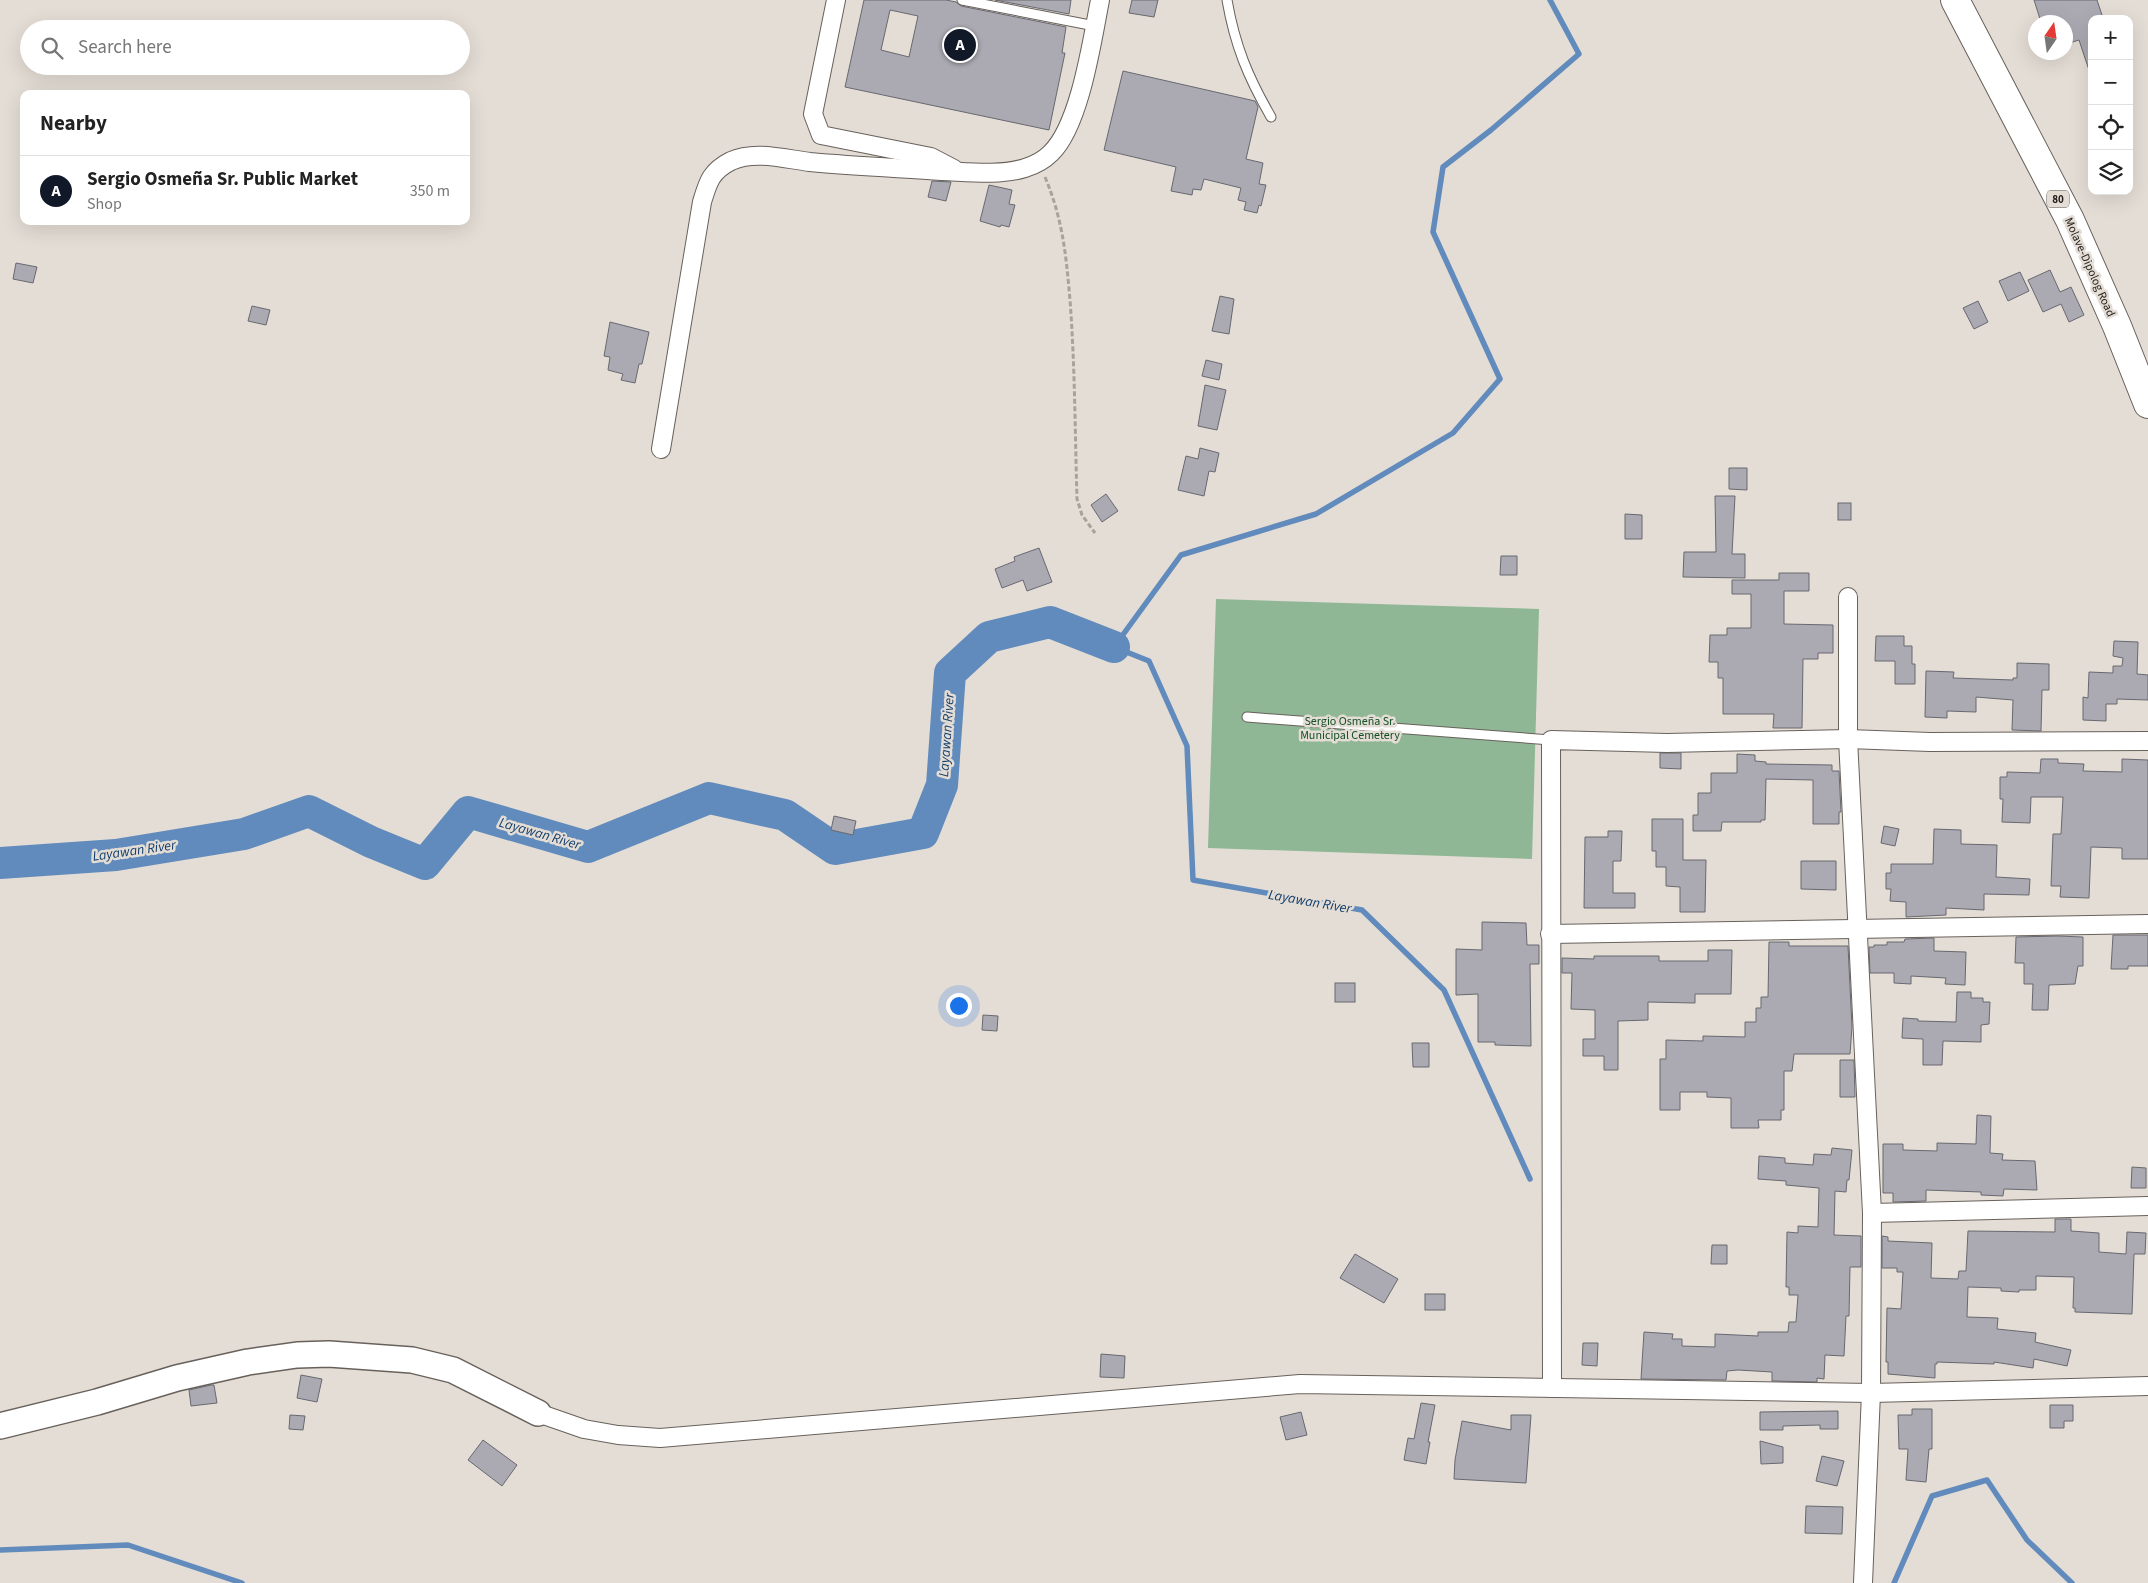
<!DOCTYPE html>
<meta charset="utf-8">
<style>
body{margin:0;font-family:"Source Sans 3",sans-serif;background:#f2f2f2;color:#222}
.controls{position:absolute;right:15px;top:15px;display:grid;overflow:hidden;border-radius:10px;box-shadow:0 5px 20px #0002}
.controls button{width:45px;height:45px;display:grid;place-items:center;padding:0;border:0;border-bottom:1px solid #e0e0e0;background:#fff;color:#222;font:25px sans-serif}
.compass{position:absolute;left:2028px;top:15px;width:45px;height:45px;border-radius:50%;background:#fff;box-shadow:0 5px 20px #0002;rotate:13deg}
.you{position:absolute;left:958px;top:1005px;width:18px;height:18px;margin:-12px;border:4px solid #fff;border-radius:50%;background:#1a73e8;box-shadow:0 0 0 8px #1a73e833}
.badge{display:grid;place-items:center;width:32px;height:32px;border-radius:50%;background:#111827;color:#fff;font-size:16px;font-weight:700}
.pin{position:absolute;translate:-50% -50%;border:2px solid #fff;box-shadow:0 1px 5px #0006}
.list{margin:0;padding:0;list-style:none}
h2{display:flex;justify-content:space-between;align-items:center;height:65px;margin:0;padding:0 20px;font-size:21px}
h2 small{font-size:16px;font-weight:400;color:#767676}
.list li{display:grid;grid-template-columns:32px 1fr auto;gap:15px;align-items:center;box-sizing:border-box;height:70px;padding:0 20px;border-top:1px solid #e0e0e0}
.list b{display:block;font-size:19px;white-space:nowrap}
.list p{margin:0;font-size:16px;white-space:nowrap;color:#767676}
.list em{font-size:16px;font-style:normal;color:#767676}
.icon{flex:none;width:28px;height:28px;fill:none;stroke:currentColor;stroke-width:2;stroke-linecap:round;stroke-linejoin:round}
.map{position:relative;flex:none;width:2148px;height:1583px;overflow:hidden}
.search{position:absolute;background:#fff;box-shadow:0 5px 20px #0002;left:20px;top:20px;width:450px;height:55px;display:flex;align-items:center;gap:12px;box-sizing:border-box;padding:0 18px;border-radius:28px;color:#767676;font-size:19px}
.panel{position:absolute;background:#fff;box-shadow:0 5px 20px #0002;left:20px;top:90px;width:450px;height:135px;border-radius:10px}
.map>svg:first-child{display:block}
</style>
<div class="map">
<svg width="2148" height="1583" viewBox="0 0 2148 1583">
<rect width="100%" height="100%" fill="#e4ddd5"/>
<path fill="#8fb796" d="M1216 599 1539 609 1532 859 1208 848Z"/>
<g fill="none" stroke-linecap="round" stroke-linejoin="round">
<g stroke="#618bbc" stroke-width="5.5">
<path d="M1530 1179 1444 990 1362 910 1193 880 1187 746 1149 661 1114 647 1181 555 1316 514 1453 433 1500 379 1433 232 1443 167 1491 130 1579 54 1550 0"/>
<path d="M0 1550 128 1545 242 1583"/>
<path d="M1894 1583 1932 1496 1987 1480 2027 1540 2072 1583"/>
</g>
<path stroke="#618bbc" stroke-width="32" d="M0 863 116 855 244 834 309 811 371 842 425 864 468 812 588 847 709 798 785 815 835 849 923 833 942 785 950 673 989 637 1050 622 1114 647"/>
</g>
<g fill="#abaab3" stroke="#686870" fill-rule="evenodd">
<path d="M864 0H946L956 2 961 6 1066 27 1062 53H1065L1049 130 845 87ZM890 10 918 16 909 57 881 50Z"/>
<path d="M995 0H1071L1069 14Z"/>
<path d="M1132 0H1158L1154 17 1129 13Z"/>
<path d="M2034 0H2097L2103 18 2092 19V69L2089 70 2079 40 2066 44V22H2041Z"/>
<path d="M1123 71 1255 101 1258 107 1246 159 1263 163 1259 184 1266 185 1261 206 1259 205 1257 213 1244 210 1246 202 1238 200 1241 188 1204 179 1201 190 1193 189 1192 195 1171 191 1176 167 1104 150Z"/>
<path d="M932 181 951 182 946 201 928 197Z"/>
<path d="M989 185 1012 190 1009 204 1015 205 1009 227 1001 225 1000 227 980 221Z"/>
<path d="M16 263 37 267 33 283 13 279Z"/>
<path d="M2050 270 2060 292 2071 287 2084 315 2069 322 2061 304 2043 312 2028 280Z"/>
<path d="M2020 272 2029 291 2008 301 1999 281Z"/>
<path d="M1220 296 1234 299 1229 334 1212 331Z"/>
<path d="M1978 301 1988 322 1974 329 1963 308Z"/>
<path d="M252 306 270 310 266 325 248 321Z"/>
<path d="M610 322 649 332 642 364H639L635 383 621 380 623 374 608 370 610 357 604 356Z"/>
<path d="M1206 360 1222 364 1219 380 1202 376Z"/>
<path d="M1205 385 1226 390 1217 430 1198 426Z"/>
<path d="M1200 448 1219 453 1215 472 1209 471 1204 496 1178 490 1186 456 1198 459Z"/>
<path d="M1729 468H1747V490L1729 489Z"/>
<path d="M1106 494 1118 511 1102 522 1091 505Z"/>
<path d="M1715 496H1735L1732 554H1745V578L1683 577 1684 552H1716Z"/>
<rect x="1838" y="503" width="13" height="17"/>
<path d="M1625 514 1642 515V539H1625Z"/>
<path d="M1039 548 1052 582 1027 591 1023 580 1002 588 995 569 1015 561 1014 557Z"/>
<path d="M1501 556H1517V575H1500Z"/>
<path d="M1779 573H1809V591H1784V624L1833 625V653H1818V659H1803L1802 728H1773L1774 714H1723V678H1718V662H1709L1710 635H1727V628H1751V594H1732V580H1779Z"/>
<path d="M1876 636H1904V646H1912V664H1915V684H1895V661H1875Z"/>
<path d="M2114 641 2138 642 2137 674 2148 675V700L2117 699V704H2106V721L2083 720V697L2088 698 2089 672 2113 673V666H2122L2123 658 2113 656Z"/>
<path d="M2017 663 2049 664V690H2042L2041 731 2012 730 2013 700 1976 697V712L1947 711V718L1925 717 1926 671 1954 672 1953 678 2013 680V678H2017Z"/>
<path d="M1660 753H1681V769L1660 768Z"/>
<path d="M1737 754 1755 755V761L1766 762V764L1832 765V771H1839L1841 812H1839V824H1813V780L1766 779 1765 820H1761V822H1722L1721 831H1693V815H1698V793H1711V773H1737Z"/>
<path d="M2041 759H2058V763L2084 764 2083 771 2122 772V759L2148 760V859H2122V848L2091 847 2089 898 2060 897 2061 886H2051L2053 834H2061L2063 797H2031L2030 823 2002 822 2003 799H2000V777H2007V772L2040 773Z"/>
<path d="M834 816 856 821 853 835 831 830Z"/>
<path d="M1652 819H1683V860H1706L1705 912H1680V887L1666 886V867H1656V851H1652Z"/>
<path d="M1884 826 1899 829 1895 846 1881 843Z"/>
<path d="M1934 829 1961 830V844L1997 845 1996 877 2030 879 2029 895 1984 894V910L1946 908V915L1906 917V902L1890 901 1891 889H1886V873H1891V864H1933Z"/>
<path d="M1608 831H1622L1621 861H1613V893H1635V908H1584L1585 837H1608Z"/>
<path d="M1801 861H1836V890L1801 889Z"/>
<path d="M1482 922 1526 923 1527 945H1539V964H1530L1531 1046 1495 1045V1042H1478V994L1456 995V949L1482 950Z"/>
<path d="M2113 935H2148V966H2128V969H2111Z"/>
<path d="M2058 936 2083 937V966H2078L2075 984 2049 985 2048 1010H2032L2033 984H2024V963H2015L2016 937Z"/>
<path d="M1934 938V951L1966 952 1965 985 1945 984 1946 978 1911 976V984L1894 983V973H1870L1869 947H1874V945H1887V942H1904L1905 939Z"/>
<path d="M1769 942H1789V946H1848L1852 1027 1850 1054H1794L1792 1071H1784V1110H1781V1120H1758L1759 1128H1731V1098L1707 1097V1092H1680V1110H1660V1059H1666V1040L1703 1041V1036L1745 1037V1022H1756V1008H1761V997H1768Z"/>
<path d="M1708 950H1732L1731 994H1695V1003L1648 1002V1020L1618 1021V1070H1604V1056H1583V1039H1595V1010L1571 1009 1572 973H1562V958L1594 959V956H1659V961H1708Z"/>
<rect x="1335" y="983" width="20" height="19"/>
<path d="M1957 992H1971V998H1983V1002H1990L1989 1024 1981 1025V1042L1943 1041 1942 1065H1923V1039L1902 1038 1903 1018 1918 1019V1021L1956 1022Z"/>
<path d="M983 1015 998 1016 997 1031 982 1030Z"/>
<path d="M1412 1043H1429V1067H1413Z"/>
<path d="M1840 1060H1854L1855 1097H1840Z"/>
<path d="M1977 1115 1991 1116 1990 1153 2003 1154 2002 1160 2035 1161 2037 1190 2004 1189 2003 1196 1981 1195V1192L1926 1190V1201L1893 1202V1193H1883V1144H1903V1150L1937 1151V1143L1976 1144Z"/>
<path d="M1832 1148 1852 1150 1849 1180H1847L1846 1192 1835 1191 1834 1235 1861 1236V1267H1850L1849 1316H1846L1844 1356 1825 1355 1824 1379 1817 1378V1382L1772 1381V1372L1738 1370 1727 1371 1726 1380 1641 1379 1644 1332 1673 1334 1672 1339H1682V1346L1715 1347V1334L1758 1336V1332H1788L1789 1322H1796L1798 1295H1789V1287H1786L1787 1232 1798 1233V1226L1818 1227 1819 1188 1786 1185V1181L1758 1179 1759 1156 1785 1158V1163L1813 1165 1814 1154 1831 1155Z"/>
<path d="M2132 1167 2146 1168V1188H2131Z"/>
<path d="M2055 1219H2071V1231L2099 1233V1252L2126 1254 2127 1232 2146 1233 2145 1254H2134L2132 1314 2075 1312V1308H2073L2074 1277 2036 1276V1290H2019V1292L2001 1291V1288L1968 1287 1967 1317 1998 1318 1997 1329 2036 1333 2035 1342 2071 1350 2067 1366 2034 1359 2033 1368 1994 1362V1364L1937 1362V1364H1935V1378L1888 1374V1362H1886L1887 1308 1901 1309 1903 1272H1897V1268H1882V1236L1888 1237V1241L1932 1243 1931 1278 1958 1279 1959 1271H1966L1968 1231 2055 1232Z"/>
<path d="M1712 1245H1727V1264H1711Z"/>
<path d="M1355 1254 1398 1279 1384 1303 1340 1278Z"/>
<rect x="1425" y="1294" width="20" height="16"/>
<path d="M1583 1343H1598L1597 1366 1582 1365Z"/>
<path d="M1101 1354 1125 1356 1124 1378 1100 1377Z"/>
<path d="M301 1375 322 1379 317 1402 297 1398Z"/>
<path d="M211 1385H214L217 1403 191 1406 189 1390Z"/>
<path d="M1421 1403 1435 1405 1428 1442H1430L1426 1464 1404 1460 1408 1438 1414 1439Z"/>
<path d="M2050 1405H2073V1421H2064V1428H2050Z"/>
<path d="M1912 1409H1932V1449H1929L1926 1482 1906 1480 1908 1449H1899L1898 1415H1912Z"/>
<path d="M1838 1411V1429H1820V1425L1783 1426V1430H1760V1412Z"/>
<path d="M1301 1412 1307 1435 1286 1440 1280 1417Z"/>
<path d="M290 1415 305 1416 303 1430 289 1429Z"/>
<path d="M1511 1415H1531L1526 1483 1454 1479 1455 1460 1462 1421 1511 1430Z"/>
<path d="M483 1440 517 1465 502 1486 468 1460Z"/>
<path d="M1760 1441 1783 1447V1463L1761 1464Z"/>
<path d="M1822 1456 1844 1461 1837 1486 1816 1481Z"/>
<path d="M1806 1506 1843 1507 1842 1534 1805 1533Z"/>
</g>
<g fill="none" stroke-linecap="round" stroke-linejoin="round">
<defs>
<g id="lane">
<path d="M962 0 1095 26"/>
<path d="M1227 0C1235 46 1248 77 1271 117"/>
<path d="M1247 717 1551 740"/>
</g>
<g id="street">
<path d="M836 0 813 114 821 135 931 157 954 169"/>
<path d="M661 449 702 202C708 182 711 171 731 161 755 150 785 159 810 162 854 166 898 168 942 171 968 172 1000 176 1025 168 1035 165 1044 160 1051 153 1080 125 1092 41 1100 0"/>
<path d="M1848 597V739L1872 1213 1871 1393 1863 1583"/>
<path d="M1550 934 2148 924"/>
<path d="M1872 1213 2148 1206"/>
<path d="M1552 1388 1551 740 1667 743 1848 739 1930 742 2148 741"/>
<path d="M538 1413 584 1429 618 1435 660 1438 1300 1384 1871 1393 2148 1386"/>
</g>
<path id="secondary" d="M0 1426 97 1402 177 1378 248 1362 297 1355 329 1354 412 1360 453 1370 538 1413"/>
<path id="highway" d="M1955 0 2070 220 2117 326 2148 404"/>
</defs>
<use href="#lane" stroke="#68615b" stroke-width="11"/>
<use href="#street" stroke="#68615b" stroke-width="20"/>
<use href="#secondary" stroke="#68615b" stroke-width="28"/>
<use href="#highway" stroke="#68615b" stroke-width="30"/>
<path stroke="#a8a29b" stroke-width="3" stroke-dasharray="5 2.5" stroke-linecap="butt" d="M1045 177C1063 220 1066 255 1070 300 1075 366 1075 433 1077 499L1082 515 1095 533"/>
<use href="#lane" stroke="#fff" stroke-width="9"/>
<use href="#street" stroke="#fff" stroke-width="18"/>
<use href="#secondary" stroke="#fff" stroke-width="25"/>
<use href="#highway" stroke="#fff" stroke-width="28"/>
</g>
<g text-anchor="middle" stroke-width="5" stroke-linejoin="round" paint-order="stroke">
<rect fill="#e4ddd5" stroke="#5d5954" stroke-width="1" x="2047" y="190.5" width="22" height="17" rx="4"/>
<g font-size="11" font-weight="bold" fill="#23201d">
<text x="2058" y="203">80</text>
</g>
<g font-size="12" fill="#23201d" stroke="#e4ddd5">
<text transform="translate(2090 267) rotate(66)" y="4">Molave-Dipolog Road</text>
</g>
<g font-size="12" fill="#114f25" stroke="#e4ddd5">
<text x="1350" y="725">Sergio Osmeña Sr.<tspan x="1350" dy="14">Municipal Cemetery</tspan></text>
</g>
<g font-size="14" font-style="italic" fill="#113d6c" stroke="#e4ddd5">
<text transform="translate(946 735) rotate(-86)" y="5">Layawan River</text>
<text transform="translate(540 833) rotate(16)" y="5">Layawan River</text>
<text transform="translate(134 850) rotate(-8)" y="5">Layawan River</text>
<text transform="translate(1310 901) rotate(10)" y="5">Layawan River</text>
</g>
</g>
</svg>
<div class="controls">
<button>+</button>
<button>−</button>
<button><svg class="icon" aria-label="locate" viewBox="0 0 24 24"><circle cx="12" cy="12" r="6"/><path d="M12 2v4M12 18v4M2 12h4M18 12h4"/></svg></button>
<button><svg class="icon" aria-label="layers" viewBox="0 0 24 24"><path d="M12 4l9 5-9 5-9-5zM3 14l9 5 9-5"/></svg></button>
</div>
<svg class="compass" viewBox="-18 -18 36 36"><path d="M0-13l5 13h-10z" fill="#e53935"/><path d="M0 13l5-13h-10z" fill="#767676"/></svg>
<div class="you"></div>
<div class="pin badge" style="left:960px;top:45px">A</div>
<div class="search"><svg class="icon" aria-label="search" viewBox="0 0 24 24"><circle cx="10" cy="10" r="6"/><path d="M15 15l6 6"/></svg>Search here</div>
<section class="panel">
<h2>Nearby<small></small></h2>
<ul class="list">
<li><span class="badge">A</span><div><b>Sergio Osmeña Sr. Public Market</b><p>Shop</p></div><em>350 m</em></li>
</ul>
</section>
</div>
